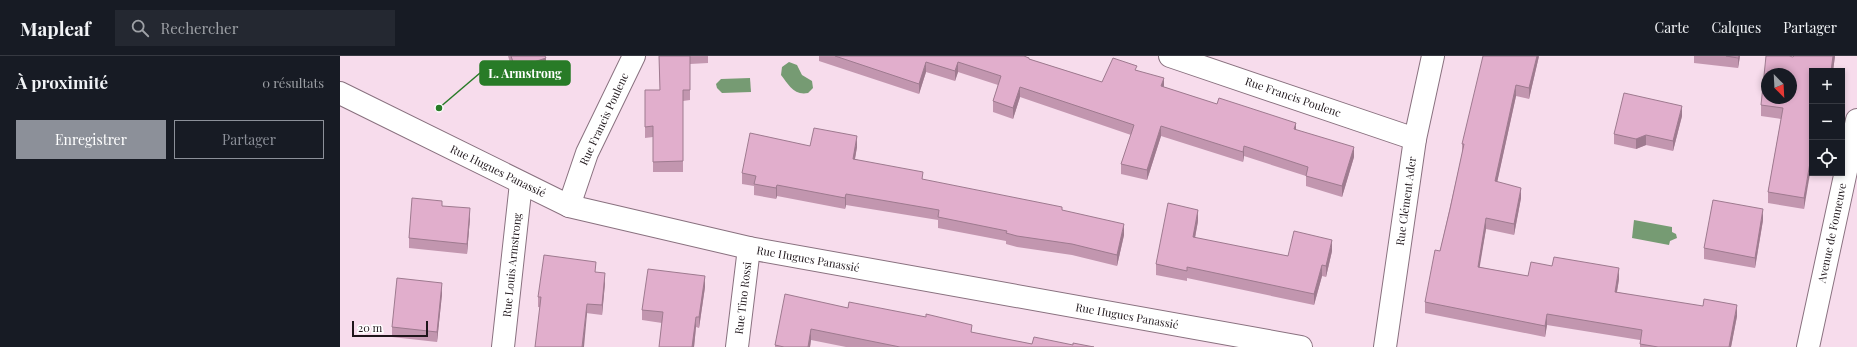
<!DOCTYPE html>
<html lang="fr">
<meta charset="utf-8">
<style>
body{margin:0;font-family:"Playfair Display",serif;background:#242831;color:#f1f3f6}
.controls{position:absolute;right:12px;top:12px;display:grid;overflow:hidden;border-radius:0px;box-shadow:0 2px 6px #0003}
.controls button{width:36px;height:36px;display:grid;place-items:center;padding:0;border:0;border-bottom:1px solid #363941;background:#171b24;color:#f1f3f6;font:20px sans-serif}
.compass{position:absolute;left:1421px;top:12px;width:36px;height:36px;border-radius:50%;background:#171b24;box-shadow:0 2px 6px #0003;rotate:156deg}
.scale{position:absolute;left:12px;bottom:10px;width:76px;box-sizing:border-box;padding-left:4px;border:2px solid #1f161b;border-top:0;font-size:11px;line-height:14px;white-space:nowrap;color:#1f161b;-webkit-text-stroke:3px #fff;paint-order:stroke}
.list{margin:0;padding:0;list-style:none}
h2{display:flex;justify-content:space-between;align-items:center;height:52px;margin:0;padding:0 16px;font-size:17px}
h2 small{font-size:13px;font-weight:400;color:#9ea1a6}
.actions{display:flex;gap:8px;padding:12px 16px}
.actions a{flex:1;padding:9px 0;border:1px solid #8c9099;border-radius:0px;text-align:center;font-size:14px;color:#8c9099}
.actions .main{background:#8c9099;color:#fff}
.icon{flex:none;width:22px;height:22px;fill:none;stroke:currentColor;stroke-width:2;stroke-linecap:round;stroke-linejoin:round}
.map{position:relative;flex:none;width:1517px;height:291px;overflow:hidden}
header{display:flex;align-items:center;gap:24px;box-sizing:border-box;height:56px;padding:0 20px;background:#171b24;border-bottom:1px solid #363941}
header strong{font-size:19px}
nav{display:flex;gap:22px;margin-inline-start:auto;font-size:14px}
.search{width:280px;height:36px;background:#242831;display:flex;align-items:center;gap:10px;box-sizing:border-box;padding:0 14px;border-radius:0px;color:#9ea1a6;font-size:15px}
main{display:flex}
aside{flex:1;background:#171b24}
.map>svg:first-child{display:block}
</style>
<header>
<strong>Mapleaf</strong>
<div class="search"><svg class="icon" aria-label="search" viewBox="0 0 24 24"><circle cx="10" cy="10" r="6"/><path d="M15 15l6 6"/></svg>Rechercher</div>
<nav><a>Carte</a><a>Calques</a><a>Partager</a></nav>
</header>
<main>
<aside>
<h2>À proximité<small>0 résultats</small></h2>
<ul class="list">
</ul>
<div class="actions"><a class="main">Enregistrer</a><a>Partager</a></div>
</aside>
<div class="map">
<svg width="1517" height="291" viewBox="0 0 1517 291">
<rect width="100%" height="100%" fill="#f7dcec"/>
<g fill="#769b73">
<path d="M449 6 457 9 462 19 472 25 473 32 468 37C454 40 448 28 441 19L442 11Z"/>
<path d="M410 22 411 36 382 37 377 32 376 28 381 23Z"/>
<path d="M1294 164 1332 171V176L1336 178 1337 182 1330 185 1329 189 1292 182Z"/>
</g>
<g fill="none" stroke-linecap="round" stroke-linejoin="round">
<defs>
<g id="minor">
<path d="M830 0 1075 83"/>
<path d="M0 37 229 150 409 192 961 291"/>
<path d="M229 150 247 97 294 0"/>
<path d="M163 291 181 127"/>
<path d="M397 291 409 192"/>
<path d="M1045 291 1075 83 1093 0"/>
<path d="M1468 291 1517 64"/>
</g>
</defs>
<use href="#minor" stroke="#89717f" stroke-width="24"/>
<use href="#minor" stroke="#fff" stroke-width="22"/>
</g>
<g fill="#c296af">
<path d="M168 0H205L206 13 175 23Z"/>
<path d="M319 0H368V7L350 8V44L343 45V116H313V81L305 82V34H320Z"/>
<path d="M479 0H684L689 3 762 26 797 14 824 31 956 74 1014 101 1002 141 966 130V120L904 100 903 106 821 80 807 124 781 118V108L791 79 680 41 673 63 653 56V45L658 29 618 16 615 25 586 16 579 38 479 5Z"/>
<path d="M1199 0 1189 43 1176 40 1157 126 1181 142 1174 179 1146 173 1139 211 1188 220 1279 223 1277 236 1397 260 1391 291H1300V284L1207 269 1205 281 1085 257V246L1100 195 1122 98V88Z"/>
<path d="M1354 0H1400L1398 12 1354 7Z"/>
<path d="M1454 0H1495L1493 15H1472L1464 153 1428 147V136L1441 63 1421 60V49Z"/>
<path d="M1342 60 1333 95 1306 89 1296 93 1274 88V78Z"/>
<path d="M470 90 517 91 515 103 583 124 722 155 784 179 777 210 732 199 677 191 666 188V185L598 172V164L506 149 505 153 437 140 436 143 414 139V130L402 128V117Z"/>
<path d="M102 150 130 162 127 198 69 192V182Z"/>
<path d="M1423 164 1415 212 1364 203V192Z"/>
<path d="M858 165 855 182 948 200 992 195 986 221 982 220 974 249 847 222V225L816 219V208Z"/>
<path d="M256 216 265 227 262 259 198 251V241Z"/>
<path d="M365 231 359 272 356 271 354 291H319L322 267 302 264V254Z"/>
<path d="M102 238 97 286 52 281V271Z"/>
<path d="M508 252 692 288 733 289 754 291H506L471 284 470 291H435V289Z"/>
</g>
<g fill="#9e7a8f">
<path d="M1197 0H1199L1189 43V32Z"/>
<path d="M1399 0H1400L1398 12V2Z"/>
<path d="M1493 0H1495L1493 15H1491Z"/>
<path d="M206 2V13L175 23V12Z"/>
<path d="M586 6V16L579 38V28Z"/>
<path d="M618 6V16L615 25V15Z"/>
<path d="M824 22V33L821 30Z"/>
<path d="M1176 29V40L1155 136V125Z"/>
<path d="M680 31V41L673 63V52Z"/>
<path d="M1342 50V60L1333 95V85Z"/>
<path d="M956 67V77L954 73Z"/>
<path d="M821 70V80L807 124V114Z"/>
<path d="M1306 79V89L1296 93V83Z"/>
<path d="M517 80V91L513 113V103Z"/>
<path d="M904 90V100L903 106V96Z"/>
<path d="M1014 91V101L1002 141V130Z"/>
<path d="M1472 95V106L1464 153V142Z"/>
<path d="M437 129V140L436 143V132Z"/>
<path d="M1181 132V142L1174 179V168Z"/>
<path d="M506 138V149L505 153V142Z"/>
<path d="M130 152V162L127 198V188Z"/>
<path d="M1423 153V164L1415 212V202Z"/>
<path d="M858 154V165L853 192V181Z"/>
<path d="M1146 162V173L1138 221V211Z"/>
<path d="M784 168V179L777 210V199Z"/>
<path d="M992 184V195L986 221V210Z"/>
<path d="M982 209V220L974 249V238Z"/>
<path d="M1279 212V223L1275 247V236Z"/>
<path d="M265 217V227L262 259V249Z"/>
<path d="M365 220V231L359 272V261Z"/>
<path d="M102 227V238L97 286V276Z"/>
<path d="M247 248V258L244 291H242Z"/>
<path d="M1397 249V260L1391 291H1389Z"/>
<path d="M1207 258V269L1205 281V270Z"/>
<path d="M356 261V271L354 291H352Z"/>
<path d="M471 273V284L470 291H468Z"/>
</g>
<g fill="#e1aecc" stroke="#9e7a8f" fill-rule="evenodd">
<path d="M171 0H205L206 2 175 12Z"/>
<path d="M319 0H350V34H343V105L313 106V70L305 71V34H320Z"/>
<path d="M495 0H684L689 2V3L762 26 773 2 797 10 795 14 824 22 821 30 877 48 879 42 913 53 956 67 954 73 1014 91 1002 130 966 120 968 111 904 90 903 96 821 70 807 114 781 108 794 69 680 31 673 52 653 45 661 20 618 6 615 15 586 6 579 28Z"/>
<path d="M1143 0H1197L1189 32 1176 29 1155 125 1181 132 1174 168 1146 162 1138 211 1188 220 1191 206 1212 210 1214 201 1279 212 1275 236 1363 250 1364 243 1397 249 1389 291H1318L1300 288 1302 274 1207 258 1205 270 1085 246 1095 194 1100 195 1110 153 1124 88H1122Z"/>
<path d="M1386 0H1399L1398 2Z"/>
<path d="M1426 0H1449L1453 1 1454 0H1493L1491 15 1487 14 1486 15H1472V95L1464 142 1428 136 1443 52 1421 49ZM1427 18H1451V42H1427Z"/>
<path d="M1284 37 1342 50 1333 85 1306 79 1296 83 1274 78Z"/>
<path d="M474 72 517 80 513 103 583 116 582 123 722 151V154L784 168 777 199 732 188 677 180 666 177 667 175 598 161 599 154 506 138 505 142 437 129 436 132 414 128 416 120 402 117 410 77 470 90Z"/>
<path d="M72 142 102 145V150L130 152 127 188 69 182Z"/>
<path d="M1373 144 1423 153 1415 202 1364 192Z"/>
<path d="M828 147 858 154 853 181 948 200 954 175 992 184 986 210 982 209 974 238 847 211V215L816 208Z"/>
<path d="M204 199 256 206 255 216 265 217 262 249 247 248 242 291H195L201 241H198Z"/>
<path d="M308 213 365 220 359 261H356L352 291H319L323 256 302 254Z"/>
<path d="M57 222 102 227 97 276 52 271Z"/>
<path d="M445 238 508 252 509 246 586 261V258L632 269 631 276 692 288 694 281 733 289V287L754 291H560L471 273 468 291H444L435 289Z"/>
</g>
<g text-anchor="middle" stroke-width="4" stroke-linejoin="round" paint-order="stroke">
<g font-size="11" fill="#1f161b" stroke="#fff">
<text transform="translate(953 41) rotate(19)" y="4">Rue Francis Poulenc</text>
<text transform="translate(264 63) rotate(-65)" y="4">Rue Francis Poulenc</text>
<text transform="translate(158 115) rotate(26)" y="4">Rue Hugues Panassié</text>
<text transform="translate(1066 145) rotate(-82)" y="4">Rue Clément Ader</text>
<text transform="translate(1492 177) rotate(-78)" y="4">Avenue de Fonneuve</text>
<text transform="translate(468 203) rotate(10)" y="4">Rue Hugues Panassié</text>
<text transform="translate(172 209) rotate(-84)" y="4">Rue Louis Armstrong</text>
<text transform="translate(403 242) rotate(-83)" y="4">Rue Tino Rossi</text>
<text transform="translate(787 260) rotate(10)" y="4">Rue Hugues Panassié</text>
</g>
</g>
<path fill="none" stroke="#287b27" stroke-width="1.5" d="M99 52L140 17"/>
<circle fill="#287b27" stroke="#fff" stroke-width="1.5" cx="99" cy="52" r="4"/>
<rect fill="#287b27" stroke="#287b27" stroke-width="1.5" x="140" y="5" width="90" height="24" rx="4"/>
<g font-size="12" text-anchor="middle" font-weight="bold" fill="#fff">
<text x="185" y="22">L. Armstrong</text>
</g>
</svg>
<div class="controls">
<button>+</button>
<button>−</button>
<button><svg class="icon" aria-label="locate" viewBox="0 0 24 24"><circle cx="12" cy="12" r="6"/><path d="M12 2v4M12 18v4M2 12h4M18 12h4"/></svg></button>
</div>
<svg class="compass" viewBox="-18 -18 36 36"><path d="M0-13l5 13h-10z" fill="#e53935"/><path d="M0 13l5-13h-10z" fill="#9ea1a6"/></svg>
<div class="scale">20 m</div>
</div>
</main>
